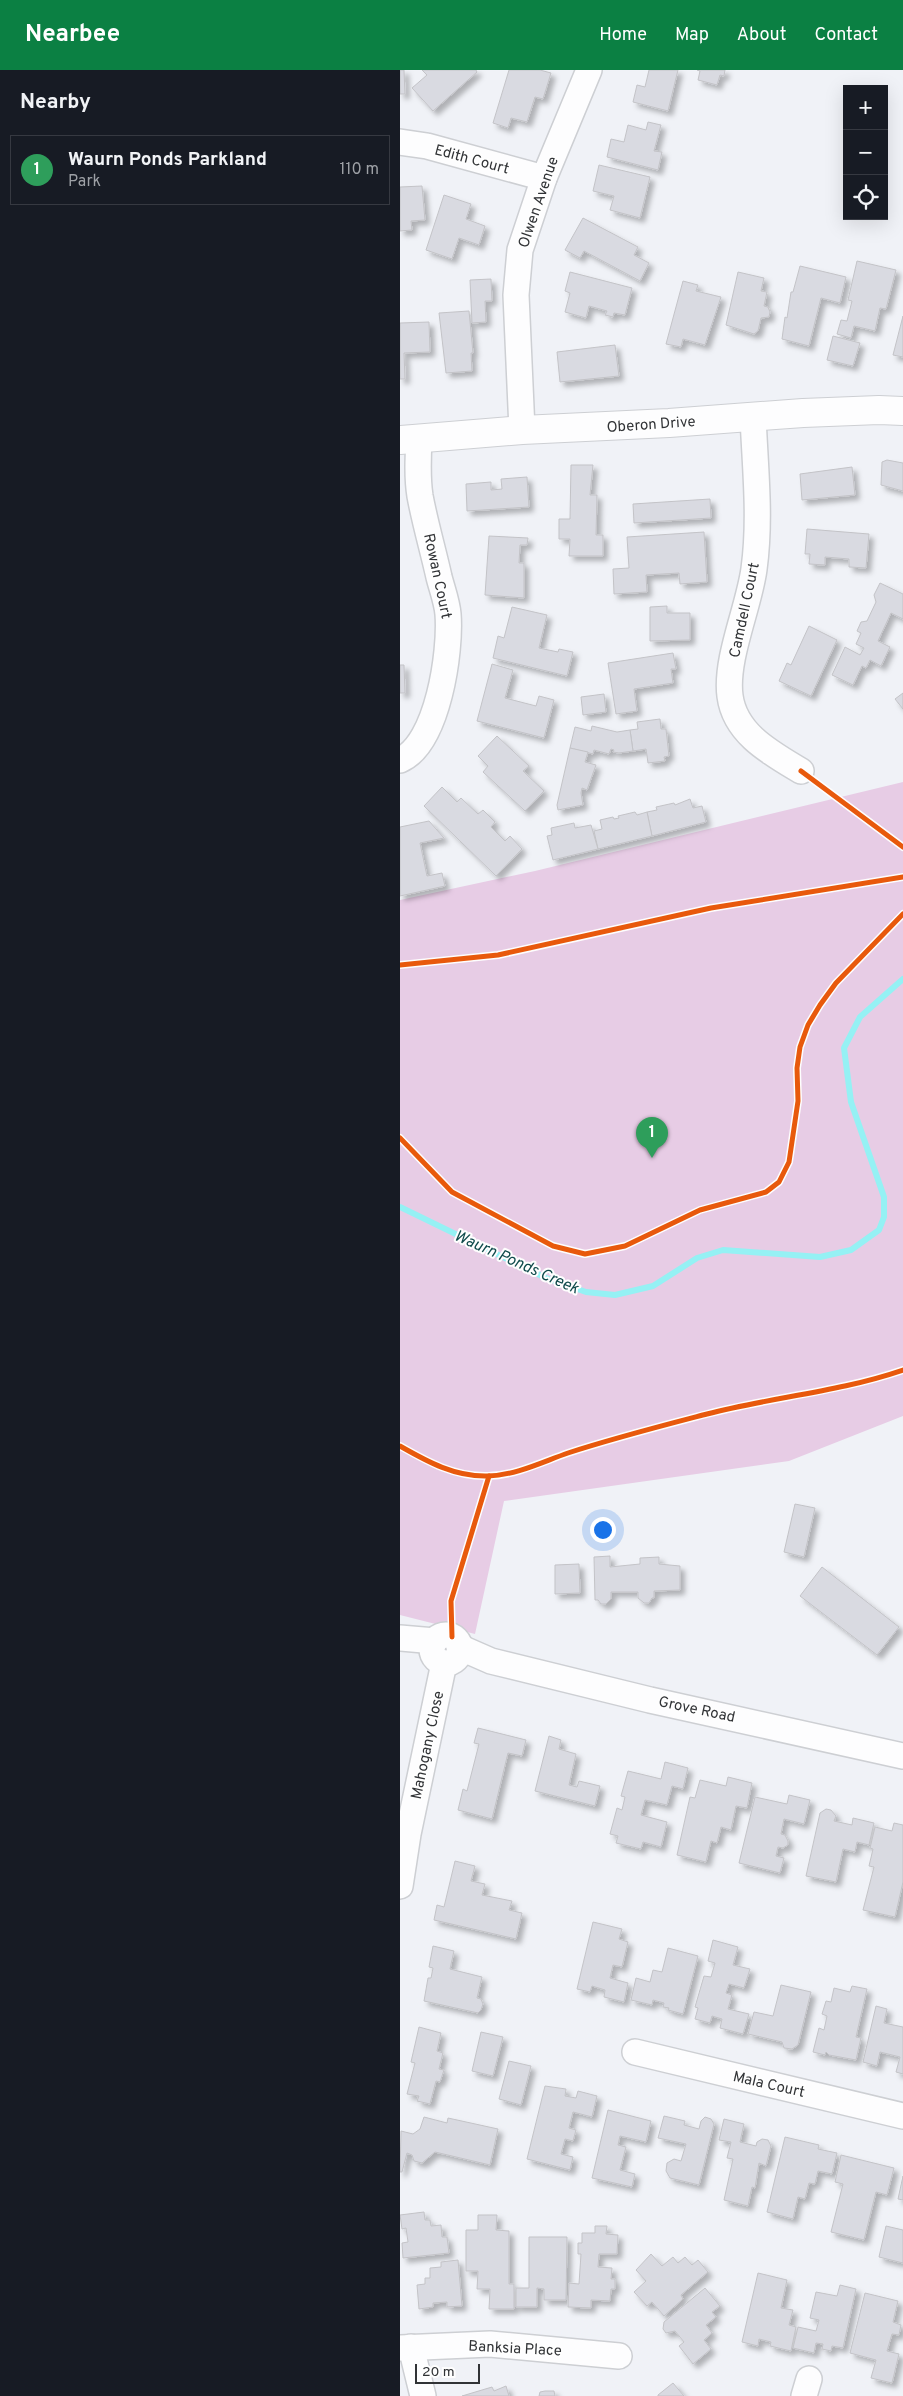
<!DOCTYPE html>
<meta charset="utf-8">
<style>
body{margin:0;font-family:Overpass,sans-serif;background:#242831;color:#f1f3f6}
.controls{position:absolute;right:15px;top:15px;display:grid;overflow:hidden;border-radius:0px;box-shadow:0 5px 20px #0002}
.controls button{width:45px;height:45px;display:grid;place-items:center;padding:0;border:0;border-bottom:1px solid #363941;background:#171b24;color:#f1f3f6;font:25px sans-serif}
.scale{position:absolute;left:15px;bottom:12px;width:65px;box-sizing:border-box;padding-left:5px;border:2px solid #313336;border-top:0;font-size:14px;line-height:18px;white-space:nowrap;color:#313336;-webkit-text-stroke:4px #fefefe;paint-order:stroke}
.you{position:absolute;left:202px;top:1459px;width:18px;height:18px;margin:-12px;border:4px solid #fff;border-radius:50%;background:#1a73e8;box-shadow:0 0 0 8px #1a73e833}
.badge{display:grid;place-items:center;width:32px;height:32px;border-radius:50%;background:#0b8043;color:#fff;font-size:16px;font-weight:700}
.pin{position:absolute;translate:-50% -41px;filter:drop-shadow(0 1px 2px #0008)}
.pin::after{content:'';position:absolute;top:26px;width:18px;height:15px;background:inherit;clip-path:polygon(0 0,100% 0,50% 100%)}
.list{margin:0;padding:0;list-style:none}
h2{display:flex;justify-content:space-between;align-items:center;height:65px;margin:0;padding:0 20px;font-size:21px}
h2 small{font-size:16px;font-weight:400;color:#9ea1a6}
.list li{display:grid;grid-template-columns:32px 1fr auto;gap:15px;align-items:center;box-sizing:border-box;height:70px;margin:0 10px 10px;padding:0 10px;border:1px solid #363941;border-radius:0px}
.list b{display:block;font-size:19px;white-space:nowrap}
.list p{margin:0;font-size:16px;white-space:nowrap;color:#9ea1a6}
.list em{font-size:16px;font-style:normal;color:#9ea1a6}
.icon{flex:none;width:28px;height:28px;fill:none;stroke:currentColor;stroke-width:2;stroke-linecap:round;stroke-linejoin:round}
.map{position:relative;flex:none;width:503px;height:2326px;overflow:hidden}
header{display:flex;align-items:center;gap:30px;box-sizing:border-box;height:70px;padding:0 25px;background:#0b8043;color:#fff}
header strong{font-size:24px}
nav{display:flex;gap:28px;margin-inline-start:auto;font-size:18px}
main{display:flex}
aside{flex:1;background:#171b24}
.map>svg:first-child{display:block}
</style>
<header>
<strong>Nearbee</strong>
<nav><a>Home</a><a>Map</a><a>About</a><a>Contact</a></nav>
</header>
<main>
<aside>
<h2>Nearby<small></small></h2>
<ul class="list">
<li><span class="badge" style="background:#2e9e5b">1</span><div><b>Waurn Ponds Parkland</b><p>Park</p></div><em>110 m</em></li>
</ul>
</aside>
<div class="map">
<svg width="503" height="2326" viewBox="0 0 503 2326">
<defs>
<filter id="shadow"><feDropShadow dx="4.5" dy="4.5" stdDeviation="2.5" flood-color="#0004"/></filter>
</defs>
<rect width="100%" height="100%" fill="#f0f2f7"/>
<path fill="#e7cce5" d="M503 712V1346L389 1391 104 1431 75 1564 0 1545V830L135 801Z"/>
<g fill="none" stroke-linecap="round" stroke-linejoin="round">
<path stroke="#95f1f4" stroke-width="6" d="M0 1137 146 1208 186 1222 215 1225 253 1216 297 1188 323 1180 420 1187 451 1180 479 1160 484 1147V1127L451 1032 444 978 460 947 503 909"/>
</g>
<g fill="#d9dae1" stroke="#c3c3c7" filter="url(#shadow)">
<path d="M0 0H4L5 24H0Z"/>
<path d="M22 0H76L77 2 33 41 12 18 27 5Z"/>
<path d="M109 0H140L151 3 143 29 135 27 127 52 111 48 108 58 93 53Z"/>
<path d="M249 0H278L268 41 233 32 237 15 245 17Z"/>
<path d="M297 0H325L324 6 320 5 317 15 298 10 300 1Z"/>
<path d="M248 52 261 55 254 81 262 82 258 100 207 87 211 69 224 72 228 55 246 60Z"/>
<path d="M199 95 250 107 240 148 210 140 214 126 193 121Z"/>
<path d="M22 116 25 150 11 151 12 160 0 161V117Z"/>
<path d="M44 125 71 134 66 149 85 156 79 175 59 168 52 189 26 180Z"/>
<path d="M183 148 238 177 234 185 249 193 240 211 184 181 180 188 165 180Z"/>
<path d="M457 191 496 200 486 239 480 238 475 261 454 256 451 268 437 264 441 250 447 251 452 231 448 230Z"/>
<path d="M400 196 446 207 440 233 421 228 409 276 382 269 385 247 387 248 391 222H393Z"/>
<path d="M170 202 232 218 225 245 214 243 213 247 205 245 207 241 189 236 186 248 165 242 170 223 165 221Z"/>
<path d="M338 202 364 208 361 221 367 222 364 236 368 237 370 242 369 247 361 248 358 261 354 264 326 255Z"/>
<path d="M91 209 92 231H85L86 252 72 253 70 210Z"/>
<path d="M283 211 298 215 296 221 321 227 305 275 283 269 281 277 266 274Z"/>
<path d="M69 241 73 283H71L72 301 46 303 39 243Z"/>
<path d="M503 246V287L493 285Z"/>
<path d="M29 252 30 282 4 283 5 309H0V253Z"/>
<path d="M433 266 460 273 453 296 427 290Z"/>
<path d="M215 275 219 306 160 312 157 282Z"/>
<path d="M487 390 503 393V421L481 415 482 392Z"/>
<path d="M171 395H193L190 425H197L196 465H203V486H169L170 469H159V449H170Z"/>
<path d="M452 397 455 425 402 430 400 404Z"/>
<path d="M127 407 129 437 67 441 66 414 91 412V420L102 419 101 409Z"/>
<path d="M310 429 311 448 234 453 233 434Z"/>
<path d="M407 459 469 464 466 498 449 497V489L425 487V495L409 494 410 484H405Z"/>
<path d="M304 462 307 512 280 514 279 503 246 505 247 522 214 524 213 499 229 498 227 467Z"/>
<path d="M89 466 128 468 127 475H120L119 493H124V528L85 525Z"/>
<path d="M480 513 503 524V549L491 543 478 571 490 577 481 596 470 590 466 598 462 596 453 615 432 605 445 577 460 585 464 578 456 574 461 563 457 561 461 552 467 551 476 532 474 525Z"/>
<path d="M267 536V543H290V570L250 571V537Z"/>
<path d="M112 537 147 545 139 578 158 582 159 579 173 582 167 606 93 588 98 566 104 568Z"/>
<path d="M409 556 437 570 411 626 379 611 387 593 391 595Z"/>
<path d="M273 583 276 599H271L273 613 234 619 237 641 216 644 208 593Z"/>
<path d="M92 594 113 600 105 628 136 636 139 626 154 630 144 668 77 651Z"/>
<path d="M0 595H4L5 623H0Z"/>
<path d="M503 623V639L495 629Z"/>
<path d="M204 624 206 642 183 645 181 627Z"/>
<path d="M260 649 261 659H266L269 686 264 687 265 691 248 693 246 679 233 681 230 660 238 659 237 652Z"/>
<path d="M192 656 217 662 230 660 233 681 219 683 213 682 214 680 211 679 209 684 194 680 193 684 170 678 175 657 191 661Z"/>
<path d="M97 666 129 696 123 701 144 721 125 741 83 702 88 696 78 686Z"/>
<path d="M170 678 188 682 185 692 196 695 187 720 182 718 181 723 183 735 158 740 157 735Z"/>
<path d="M42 717 57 732 61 728 78 744 83 740 95 752 91 757 105 771 110 766 122 779 96 806 24 736Z"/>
<path d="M290 729 293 738 302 736 306 752 252 766 247 742 257 740 256 737 274 733 275 735Z"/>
<path d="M235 742 237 745 247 742 252 766 198 779 194 761 202 759 200 750 213 747 214 749 219 748 218 746Z"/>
<path d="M29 751 44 768 20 773 27 806 42 803 45 816 0 826V757Z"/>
<path d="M174 753 175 758 191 755 198 779 153 790 147 766 152 765 151 758Z"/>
<path d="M395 1434 415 1438 404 1487 384 1482Z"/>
<path d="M210 1486V1497L240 1494V1488L259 1487V1494L280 1496V1520L254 1521V1528H252L249 1533H244L238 1528V1522H211V1529L206 1534H201L198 1530H195L194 1487Z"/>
<path d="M179 1494 180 1523 155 1524V1495Z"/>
<path d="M422 1497 499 1557 477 1585 400 1526Z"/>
<path d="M78 1658 126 1670 122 1686 108 1683 92 1749 58 1740 63 1719 67 1721 79 1674 74 1673Z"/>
<path d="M149 1666 161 1670 159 1679 176 1684 169 1715 177 1717 179 1711 200 1716 195 1736 135 1721Z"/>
<path d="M265 1692 288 1698 283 1719 272 1716 267 1735 245 1730 241 1745 267 1752 261 1777 243 1772 241 1779 216 1773 218 1766 210 1764 217 1738 222 1740 225 1727 221 1726 228 1701 261 1709Z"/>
<path d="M328 1707 352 1713 347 1738 336 1736 331 1760 321 1757 317 1773 311 1771 306 1792 277 1785 290 1727 295 1728 300 1710 326 1716Z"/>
<path d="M389 1725 410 1730 404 1754 384 1749 381 1764 385 1765 388 1771V1775L383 1778 378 1777 376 1786 384 1788 380 1803 339 1793 355 1727 387 1734Z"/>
<path d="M426 1739 431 1740 436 1746 434 1751 452 1755 453 1748 474 1753 469 1775 457 1772 455 1782 443 1779 436 1812 406 1806 420 1743Z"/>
<path d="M494 1753 503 1755V1812L495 1847 463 1840 474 1797 469 1796 473 1779 470 1778 475 1757 492 1761Z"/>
<path d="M55 1791 75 1796 71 1811 85 1814 82 1825 112 1831 109 1840 122 1843 116 1869 34 1850 37 1835 44 1837Z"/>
<path d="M193 1852 222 1859 219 1869 228 1872 222 1897 213 1895 210 1908 228 1913 224 1932 204 1927 205 1920 192 1916 190 1922 177 1919Z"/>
<path d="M313 1870 338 1877 333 1895 350 1899 344 1918 329 1914 326 1923 332 1925 328 1939 349 1944 343 1964 320 1958 322 1949 312 1946 310 1953 295 1949 298 1938 295 1937 304 1906 311 1907 315 1893 308 1891Z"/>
<path d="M33 1876 54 1881 50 1899 82 1907 77 1928 81 1929 83 1934 81 1940 78 1943 24 1931 28 1908H31L33 1898 29 1897Z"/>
<path d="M268 1878 298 1886 283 1944 268 1940 269 1938 263 1937 264 1933 253 1930 252 1935 231 1930 236 1908 250 1912 253 1900 262 1902Z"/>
<path d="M381 1915 411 1922 398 1975 392 1979 384 1978 382 1972 348 1964 354 1942 373 1946Z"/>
<path d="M452 1916 467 1919 456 1967 461 1968 456 1990 429 1985 426 1982 425 1985 413 1982 419 1958 424 1960 427 1946 422 1944 426 1931 431 1932 434 1918 450 1922Z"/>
<path d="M476 1936 487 1939 484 1953 503 1957V2004L496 2002 500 1987 480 1982 477 1996 463 1992Z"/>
<path d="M19 1957 41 1963 37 1981 43 1983 39 1999 44 2000 40 2012 36 2011 30 2034 17 2031 19 2026 7 2024 15 1993 11 1992Z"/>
<path d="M81 1962 103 1967 93 2006 72 2001Z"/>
<path d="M109 1991 131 1996 121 2035 99 2029Z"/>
<path d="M145 2016 166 2019 165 2026 176 2028 178 2021 197 2026 192 2047 173 2042 169 2058 176 2060 173 2071 165 2069 161 2084 173 2087 170 2100 127 2089Z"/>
<path d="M208 2040 251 2051 246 2072 220 2066 218 2075 226 2077 220 2100 235 2104 232 2117 192 2108Z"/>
<path d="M264 2046 285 2051 284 2055 299 2059 301 2051 305 2047 311 2049 314 2054 299 2115 270 2108 266 2101 267 2093 274 2089 281 2091 286 2074 258 2068Z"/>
<path d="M24 2047 47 2053 48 2048 98 2059 90 2095 35 2082 22 2093 14 2091 12 2085 7 2083 2 2102H0L1 2061 13 2064 20 2059Z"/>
<path d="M324 2049 344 2054 340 2072 356 2076 357 2072 362 2069 368 2070 371 2076 366 2096 359 2093 355 2118 352 2117 348 2136 324 2130 333 2089 327 2088 331 2072 319 2070Z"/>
<path d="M385 2067 419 2075 418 2079 437 2083 432 2104 418 2101 415 2114 409 2113 405 2129 398 2127 393 2149 367 2142Z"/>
<path d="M441 2085 494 2098 487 2125 476 2122 464 2170 431 2162 443 2114 435 2112Z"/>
<path d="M503 2106V2130L498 2129Z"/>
<path d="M24 2142 25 2150H30L31 2156 41 2155 42 2167H47L49 2183 3 2188 2 2173 8 2172 6 2158 2 2159 0 2145Z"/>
<path d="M78 2145H97L96 2160 109 2161V2214H114V2239H89L90 2219H77L78 2201H66V2160H78Z"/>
<path d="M195 2156H207L206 2164 218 2165 217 2184H199L198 2197 212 2198 211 2209H215V2219H211L210 2231 191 2230V2238L168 2237 169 2213 179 2214 181 2184H178V2173H182V2163H195Z"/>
<path d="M486 2156 503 2160V2193L479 2187Z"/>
<path d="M129 2167H167L166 2230H144V2219L137 2218V2237H116V2218H129Z"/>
<path d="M251 2184 262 2196 273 2187 278 2193 285 2187 292 2195 298 2190 308 2202 281 2225 283 2229 264 2246 252 2232 247 2236 234 2222 246 2211 236 2200Z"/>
<path d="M58 2190 62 2236 47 2237V2232L33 2233V2237L19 2239 17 2215 25 2214V2208H30V2198L41 2197V2192Z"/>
<path d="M358 2203 387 2210 381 2238 393 2240 389 2255 396 2257 391 2281 370 2276 371 2272 359 2269 358 2276 342 2272Z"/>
<path d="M440 2215 456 2219 443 2278 432 2276 431 2281 422 2279 423 2274 416 2273 414 2283 393 2278 398 2257 416 2261 419 2250 410 2248 416 2222 437 2226Z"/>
<path d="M305 2218 320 2236 312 2242 316 2247 306 2255 312 2263 304 2270 311 2279 293 2294 279 2276 284 2272 275 2261 266 2263 263 2259 264 2252Z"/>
<path d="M465 2223 498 2231 493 2252 501 2255 499 2265 492 2264 487 2281 499 2284 492 2313 471 2308 476 2290 450 2283Z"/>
<path d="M273 2313 284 2326H258V2325Z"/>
<path d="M106 2316 109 2326H62L92 2317 94 2321Z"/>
<path d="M145 2321H154L155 2326H139L140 2322Z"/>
</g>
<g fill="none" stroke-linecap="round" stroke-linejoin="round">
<defs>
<g id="minor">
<path d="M0 72 27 76 144 108"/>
<path d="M353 346C355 397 361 448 354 499 349 537 325 589 330 626 335 664 371 683 401 701"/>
<path d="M122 360 116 225 120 180 144 108 189 0"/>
<path d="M0 690C38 674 51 581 48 544 47 532 42 519 39 507 33 480 25 453 20 426 17 407 18 388 19 369"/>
<circle cx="46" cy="1579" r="14"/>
<path d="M0 1568 35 1571"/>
<path d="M59 1577 91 1591 250 1630 503 1686"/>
<path d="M0 1816 8 1764 44 1593"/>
<path d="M235 1982 503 2046"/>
<path d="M11 2277 23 2326"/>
<path d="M0 2278 90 2274 219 2286"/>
<path d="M404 2326 409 2309"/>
</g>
<path id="tertiary" d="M0 370 122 360 269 353 403 343 479 340 503 341"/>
</defs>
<use href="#minor" stroke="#cdcfd3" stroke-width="28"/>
<use href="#tertiary" stroke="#cdcfd3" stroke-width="30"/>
<use href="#minor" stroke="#fdfdfe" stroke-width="25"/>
<use href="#tertiary" stroke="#fdfdfe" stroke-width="28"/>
<defs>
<g id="cycleway">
<path d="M401 701 503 777"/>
<path d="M0 895 98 885 311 838 503 807"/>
<path d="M0 1068 52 1122 153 1176 185 1184 225 1176 300 1140 366 1122 379 1112 389 1092 398 1031 397 998 400 977 408 955 420 935 436 913 503 844"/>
<path d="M0 1376C28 1392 55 1407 88 1406 117 1405 142 1392 168 1383 214 1368 261 1356 307 1344 372 1327 439 1322 503 1300"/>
<path d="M52 1567 51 1531 89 1406"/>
</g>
</defs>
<use href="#cycleway" stroke="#fefefe" stroke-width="8"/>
<use href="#cycleway" stroke="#e8590c" stroke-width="5"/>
</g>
<g text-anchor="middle" stroke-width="4" stroke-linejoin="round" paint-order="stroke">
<g font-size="15" fill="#313336" stroke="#fefefe">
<text transform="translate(72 89) rotate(15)" y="5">Edith Court</text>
<text transform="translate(138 132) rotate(-71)" y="5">Olwen Avenue</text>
<text transform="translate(251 354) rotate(-4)" y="5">Oberon Drive</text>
<text transform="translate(38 506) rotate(78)" y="5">Rowan Court</text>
<text transform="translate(344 540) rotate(-78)" y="5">Camdell Court</text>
<text transform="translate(297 1639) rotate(12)" y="5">Grove Road</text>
<text transform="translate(27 1675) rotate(-78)" y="5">Mahogany Close</text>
<text transform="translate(369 2014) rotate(13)" y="5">Mala Court</text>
<text transform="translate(115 2278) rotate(3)" y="5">Banksia Place</text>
</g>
<g font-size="16" font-style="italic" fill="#104b4c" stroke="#fefefe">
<text transform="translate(117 1191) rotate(24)" y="6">Waurn Ponds Creek</text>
</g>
</g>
</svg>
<div class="controls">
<button>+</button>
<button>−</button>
<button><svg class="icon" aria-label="locate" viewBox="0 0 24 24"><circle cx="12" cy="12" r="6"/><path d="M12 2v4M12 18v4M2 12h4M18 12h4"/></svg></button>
</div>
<div class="scale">20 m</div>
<div class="you"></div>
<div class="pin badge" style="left:252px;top:1088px;background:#2e9e5b">1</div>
</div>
</main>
